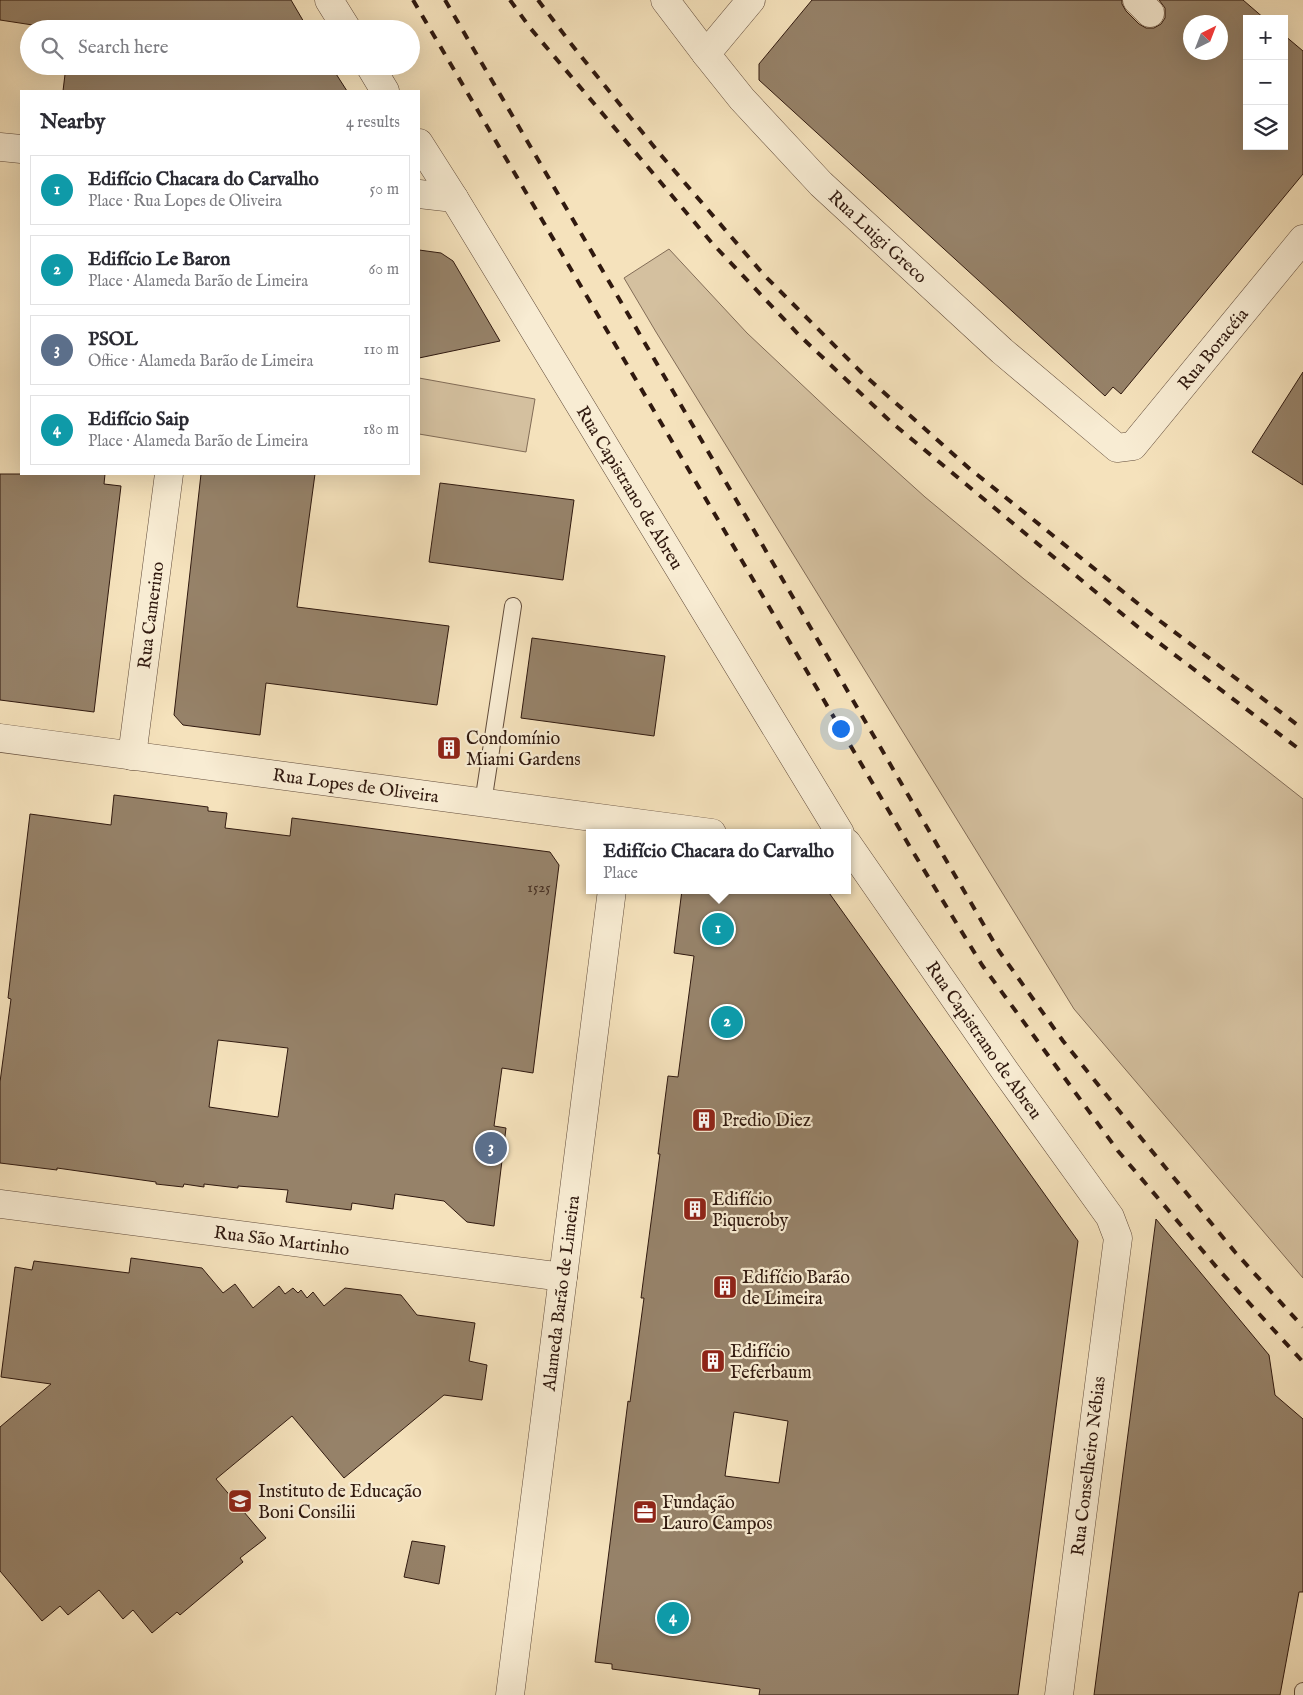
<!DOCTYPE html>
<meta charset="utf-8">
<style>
body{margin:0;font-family:"IM FELL English",serif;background:#f7f7f7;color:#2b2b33}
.controls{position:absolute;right:15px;top:15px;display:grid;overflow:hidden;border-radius:0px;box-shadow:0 5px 20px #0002}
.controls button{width:45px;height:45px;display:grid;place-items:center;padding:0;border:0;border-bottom:1px solid #e1e1e2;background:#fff;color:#2b2b33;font:25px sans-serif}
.compass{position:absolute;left:1183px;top:15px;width:45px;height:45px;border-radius:50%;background:#fff;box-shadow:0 5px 20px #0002;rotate:42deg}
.you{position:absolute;left:840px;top:728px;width:18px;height:18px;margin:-12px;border:4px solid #fff;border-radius:50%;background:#1a73e8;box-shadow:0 0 0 8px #1a73e833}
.badge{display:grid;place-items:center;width:32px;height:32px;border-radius:50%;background:#8f2418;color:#fff;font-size:16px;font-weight:700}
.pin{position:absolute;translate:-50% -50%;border:2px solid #fff;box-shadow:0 1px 5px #0006}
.popup{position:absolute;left:586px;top:829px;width:265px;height:65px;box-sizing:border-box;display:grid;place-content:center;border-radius:0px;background:#fff;filter:drop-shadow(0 1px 4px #0005);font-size:16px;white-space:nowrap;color:#7c7c81}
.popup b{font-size:19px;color:#2b2b33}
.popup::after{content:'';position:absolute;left:50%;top:100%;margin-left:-10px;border:10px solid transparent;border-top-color:#fff}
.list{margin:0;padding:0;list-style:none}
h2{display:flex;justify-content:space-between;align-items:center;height:65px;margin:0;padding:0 20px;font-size:21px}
h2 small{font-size:16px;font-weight:400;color:#7c7c81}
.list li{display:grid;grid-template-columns:32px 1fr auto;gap:15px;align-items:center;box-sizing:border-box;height:70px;margin:0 10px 10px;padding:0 10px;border:1px solid #e1e1e2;border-radius:0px}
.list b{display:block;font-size:19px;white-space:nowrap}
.list p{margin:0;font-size:16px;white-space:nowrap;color:#7c7c81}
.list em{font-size:16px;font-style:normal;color:#7c7c81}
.icon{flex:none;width:28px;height:28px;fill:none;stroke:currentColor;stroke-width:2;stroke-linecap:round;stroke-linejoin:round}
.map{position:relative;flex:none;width:1303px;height:1695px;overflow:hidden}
.search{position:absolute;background:#fff;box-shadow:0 5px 20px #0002;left:20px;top:20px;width:400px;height:55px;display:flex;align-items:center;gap:12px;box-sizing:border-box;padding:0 18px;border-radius:28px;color:#7c7c81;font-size:19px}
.panel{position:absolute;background:#fff;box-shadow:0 5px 20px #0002;left:20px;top:90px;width:400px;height:385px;border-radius:0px}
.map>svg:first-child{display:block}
</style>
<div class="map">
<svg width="1303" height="1695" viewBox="0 0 1303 1695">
<rect width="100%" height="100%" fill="#f5e2bc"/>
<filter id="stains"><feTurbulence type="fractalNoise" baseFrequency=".004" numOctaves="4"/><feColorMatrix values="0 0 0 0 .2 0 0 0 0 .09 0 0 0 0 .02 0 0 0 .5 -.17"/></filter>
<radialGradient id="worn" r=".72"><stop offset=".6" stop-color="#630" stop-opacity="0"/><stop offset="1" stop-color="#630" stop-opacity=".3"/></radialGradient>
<g fill="#d4c09f" stroke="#826c57">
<path d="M669 249 747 333 833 414 925 497 1024 579 1303 799V1278L1074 1009 656 332 624 278Z"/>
<path d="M419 378 535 399 526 452 419 434Z"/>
</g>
<g fill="#968269" stroke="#30190f" fill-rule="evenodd">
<path d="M0 0H291L308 29H59L0 20Z"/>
<path d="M812 0H1122V4L1126 11 1139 24 1146 28H1154L1161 24 1165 18V8L1159 0H1243L1265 19H1247V146H1284V35L1303 51V174L1121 394 1113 387 1105 396 759 80V64ZM1190 22H1220V52H1190Z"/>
<path d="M66 66H331L347 91H63Z"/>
<path d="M419 250 441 253 453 261 500 341 419 358Z"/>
<path d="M1303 372V485L1252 452Z"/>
<path d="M0 474H105L104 484 121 486 94 712 0 700Z"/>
<path d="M201 474H315L297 607 449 626 437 705 266 683 260 735 183 725 174 715Z"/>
<path d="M440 483 574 500 563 580 429 562Z"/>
<path d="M532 638 665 656 654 736 521 718Z"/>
<path d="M114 795 208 807V811L227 813 225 828 290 836 292 818 550 852 559 865 533 1073 502 1068 494 1126 506 1128 494 1226 467 1222 444 1201 395 1194 393 1209 352 1203 351 1210 286 1202 288 1190 238 1186V1188L204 1184V1187L184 1184 183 1187 156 1184V1182L57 1168V1170L0 1163V1082L11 999 8 998 30 814 111 825ZM218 1040 288 1048 278 1117 209 1107Z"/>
<path d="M682 890H827L1078 1241 1018 1695H759L760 1689 612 1669V1664L595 1662 628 1401 630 1402 644 1298H641L660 1154H658L668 1076 678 1077 694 956 674 953ZM734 1412 788 1421 779 1483 725 1476Z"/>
<path d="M1156 1219 1269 1355 1275 1395 1303 1419V1592H1299L1280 1695H1094Z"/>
<path d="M131 1258 202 1268 223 1293 235 1284 253 1308 279 1286 285 1294 293 1288 298 1293 301 1290 307 1298 313 1292 324 1306 345 1288 401 1295 417 1315 475 1323 469 1361 487 1365 482 1400 444 1395 344 1478 292 1416 216 1479 266 1538 240 1558 243 1562 180 1615 177 1612 152 1633 133 1610 123 1619 99 1590 68 1615 60 1606 42 1621 0 1571V1427L51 1384 1 1377 15 1267 32 1270 34 1261 129 1273Z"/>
<path d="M412 1541 445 1546 439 1584 404 1577Z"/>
</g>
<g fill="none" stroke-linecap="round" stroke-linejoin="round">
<defs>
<g id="lane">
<path d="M483 803 513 606"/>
<path d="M1303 1695V1691"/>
</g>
<g id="street">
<path d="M329 0 347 29"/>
<path id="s1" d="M665 0 706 54 742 99 821 184 1002 351 1117 448 1133 446 1303 239"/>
<path d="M1137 0 1150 13"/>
<path d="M706 54 751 0"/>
<path d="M370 66 385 91"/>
<path id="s2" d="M419 143 454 198 840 833"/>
<path d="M0 147 21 149"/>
<path d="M419 194 454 198"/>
<path id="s3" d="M0 738 712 833"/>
<path id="s4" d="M132 756 169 474"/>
<path id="s5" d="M847 843 1005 1071 1110 1217 1118 1238 1059 1695"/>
<path id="s6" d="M0 1204 563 1277"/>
<path id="s7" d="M510 1695 612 890"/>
</g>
</defs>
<use href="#lane" stroke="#614b3a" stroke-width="18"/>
<use href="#street" stroke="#614b3a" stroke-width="29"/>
<use href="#lane" stroke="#f8ecd3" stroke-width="16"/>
<use href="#street" stroke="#f8ecd3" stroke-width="28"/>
<g stroke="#30190f" stroke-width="4" stroke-dasharray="9 9" stroke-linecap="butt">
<path d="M413 0 910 847 982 965 1118 1151 1219 1270 1303 1362"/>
<path d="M445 0 999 951 1063 1041 1137 1133 1235 1252 1303 1327"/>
<path d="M510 0 531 29 712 243 799 335 891 422 1138 627 1303 752"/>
<path d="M538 0 572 45 660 154 764 275 862 373 970 469 1156 618 1303 729"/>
</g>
</g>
<defs>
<symbol id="building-square" viewBox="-11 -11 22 22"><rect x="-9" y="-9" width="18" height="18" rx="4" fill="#8f2418" stroke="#f8ecd3"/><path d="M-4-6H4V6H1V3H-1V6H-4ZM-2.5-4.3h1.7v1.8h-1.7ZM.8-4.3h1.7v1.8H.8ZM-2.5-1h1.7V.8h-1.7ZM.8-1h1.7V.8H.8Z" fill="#fff"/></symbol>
<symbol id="school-square" viewBox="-11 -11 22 22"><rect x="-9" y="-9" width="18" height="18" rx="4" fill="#8f2418" stroke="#f8ecd3"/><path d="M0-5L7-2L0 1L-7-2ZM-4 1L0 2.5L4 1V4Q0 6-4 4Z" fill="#fff"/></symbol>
<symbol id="office-square" viewBox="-11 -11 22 22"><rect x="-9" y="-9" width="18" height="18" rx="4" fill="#8f2418" stroke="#f8ecd3"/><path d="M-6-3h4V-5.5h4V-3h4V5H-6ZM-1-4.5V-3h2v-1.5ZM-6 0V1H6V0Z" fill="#fff"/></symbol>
</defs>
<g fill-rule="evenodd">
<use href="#building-square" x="435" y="734" width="28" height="28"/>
<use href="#building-square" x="690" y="1106" width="28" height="28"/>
<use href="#building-square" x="681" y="1195" width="28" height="28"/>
<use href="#building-square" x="711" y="1273" width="28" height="28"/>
<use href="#building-square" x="699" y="1347" width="28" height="28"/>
<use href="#school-square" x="226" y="1487" width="28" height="28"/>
<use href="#office-square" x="631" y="1498" width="28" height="28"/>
</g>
<g text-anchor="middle" stroke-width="4.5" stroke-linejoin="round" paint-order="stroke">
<g font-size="15" fill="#4a3326">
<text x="539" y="892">1525</text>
</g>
<g font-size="18" fill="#30190f" stroke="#f8ecd3">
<text dy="6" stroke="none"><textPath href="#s1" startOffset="319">Rua Luigi Greco</textPath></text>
<text dy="6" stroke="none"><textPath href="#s1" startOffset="780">Rua Boracéia</textPath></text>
<text dy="6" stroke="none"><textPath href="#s2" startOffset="404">Rua Capistrano de Abreu</textPath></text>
<text dy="6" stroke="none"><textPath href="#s4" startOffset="142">Rua Camerino</textPath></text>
<text dy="6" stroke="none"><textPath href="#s3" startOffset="359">Rua Lopes de Oliveira</textPath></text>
<text dy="6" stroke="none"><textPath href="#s5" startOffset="240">Rua Capistrano de Abreu</textPath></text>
<text dy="6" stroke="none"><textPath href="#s6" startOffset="284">Rua São Martinho</textPath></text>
<text dy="6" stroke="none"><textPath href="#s7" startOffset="405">Alameda Barão de Limeira</textPath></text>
<text transform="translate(1088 1466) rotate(-83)" y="6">Rua Conselheiro Nébias</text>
</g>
<g font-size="18" fill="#30190f" stroke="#f8ecd3" text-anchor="start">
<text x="466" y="744">Condomínio<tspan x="466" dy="21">Miami Gardens</tspan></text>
<text x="722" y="1126">Predio Diez</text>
<text x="712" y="1205">Edifício<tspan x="712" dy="21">Piqueroby</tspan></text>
<text x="742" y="1283">Edifício Barão<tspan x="742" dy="21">de Limeira</tspan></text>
<text x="730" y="1357">Edifício<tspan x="730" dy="21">Feferbaum</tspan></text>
<text x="258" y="1497">Instituto de Educação<tspan x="258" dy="21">Boni Consilii</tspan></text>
<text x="662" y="1508">Fundação<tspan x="662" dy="21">Lauro Campos</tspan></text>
</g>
</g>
<rect width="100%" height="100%" filter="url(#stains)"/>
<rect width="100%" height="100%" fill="url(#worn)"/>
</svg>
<div class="controls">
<button>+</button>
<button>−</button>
<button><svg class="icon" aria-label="layers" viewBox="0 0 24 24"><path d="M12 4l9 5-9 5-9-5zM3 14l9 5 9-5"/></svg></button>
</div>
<svg class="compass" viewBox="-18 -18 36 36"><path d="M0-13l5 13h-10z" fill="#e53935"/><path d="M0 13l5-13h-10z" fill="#7c7c81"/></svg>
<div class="you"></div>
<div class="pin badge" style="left:718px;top:929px;background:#0f9aa8">1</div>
<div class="popup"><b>Edifício Chacara do Carvalho</b>Place</div>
<div class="pin badge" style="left:727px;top:1022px;background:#0f9aa8">2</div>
<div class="pin badge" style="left:491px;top:1148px;background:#5c6f8a">3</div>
<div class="pin badge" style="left:673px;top:1618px;background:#0f9aa8">4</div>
<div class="search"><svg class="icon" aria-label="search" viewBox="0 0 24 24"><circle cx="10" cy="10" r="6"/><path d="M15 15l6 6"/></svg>Search here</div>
<section class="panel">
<h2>Nearby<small>4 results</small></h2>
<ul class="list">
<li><span class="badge" style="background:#0f9aa8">1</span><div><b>Edifício Chacara do Carvalho</b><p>Place · Rua Lopes de Oliveira</p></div><em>50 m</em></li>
<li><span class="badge" style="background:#0f9aa8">2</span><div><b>Edifício Le Baron</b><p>Place · Alameda Barão de Limeira</p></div><em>60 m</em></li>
<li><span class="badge" style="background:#5c6f8a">3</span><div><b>PSOL</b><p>Office · Alameda Barão de Limeira</p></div><em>110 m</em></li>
<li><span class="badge" style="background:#0f9aa8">4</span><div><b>Edifício Saip</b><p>Place · Alameda Barão de Limeira</p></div><em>180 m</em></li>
</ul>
</section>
</div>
